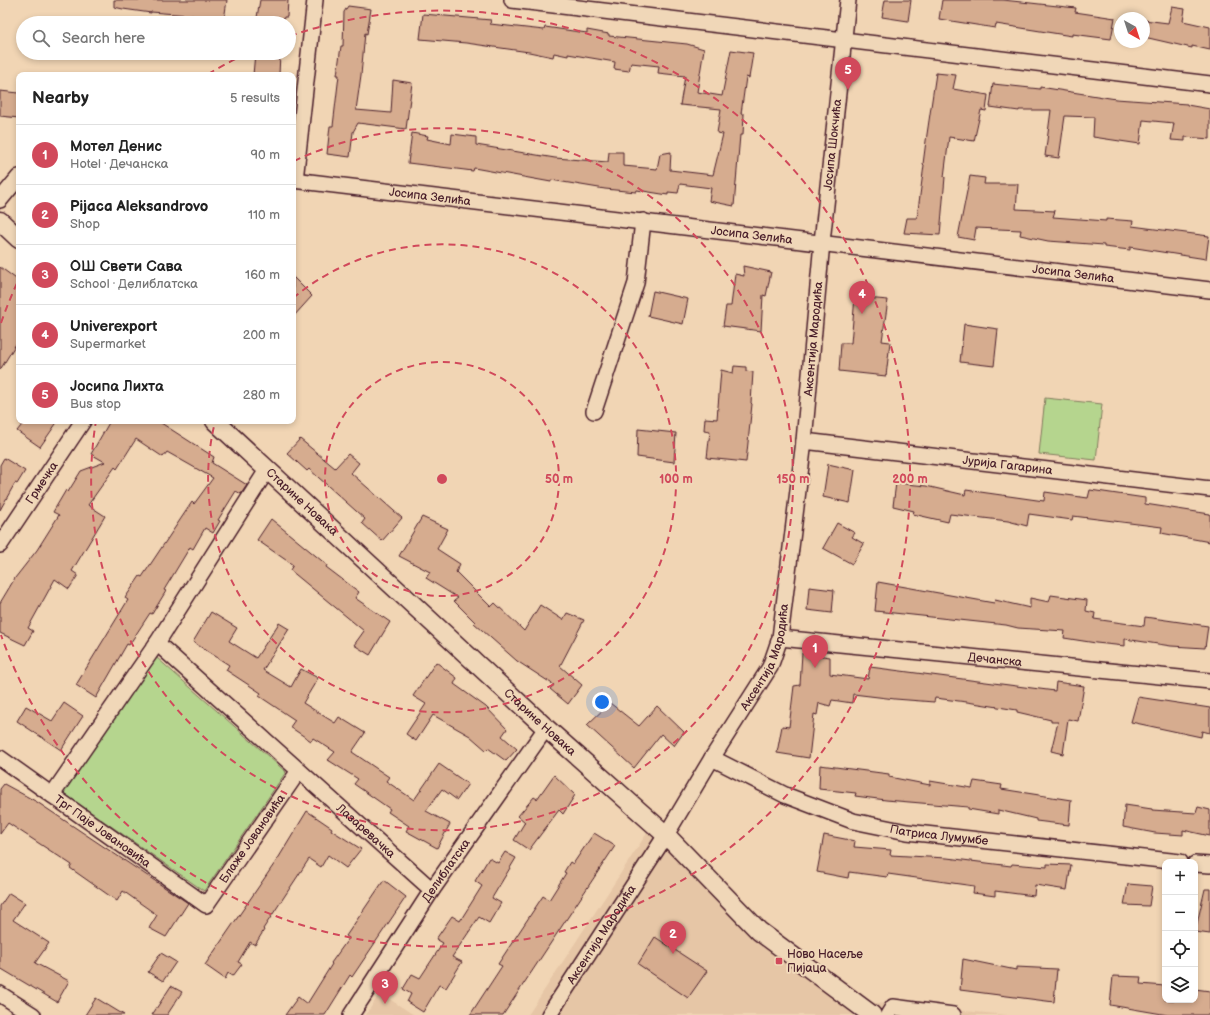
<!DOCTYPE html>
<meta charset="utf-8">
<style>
body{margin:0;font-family:"Balsamiq Sans",sans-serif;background:#f2f2f2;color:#222}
.controls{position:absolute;right:12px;bottom:12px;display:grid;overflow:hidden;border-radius:8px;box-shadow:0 2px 6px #0003}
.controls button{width:36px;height:36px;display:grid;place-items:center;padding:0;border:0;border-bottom:1px solid #e0e0e0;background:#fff;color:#222;font:20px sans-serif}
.compass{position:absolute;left:1114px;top:12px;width:36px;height:36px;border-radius:50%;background:#fff;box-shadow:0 2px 6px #0003;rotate:141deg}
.you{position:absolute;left:602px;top:702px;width:14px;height:14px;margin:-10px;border:3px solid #fff;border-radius:50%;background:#1a73e8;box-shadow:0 0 0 6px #1a73e833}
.badge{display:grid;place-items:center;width:26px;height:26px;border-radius:50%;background:#d1495b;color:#fff;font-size:13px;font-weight:700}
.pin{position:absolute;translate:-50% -33px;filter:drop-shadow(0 1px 2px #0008)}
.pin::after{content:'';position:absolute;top:21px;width:14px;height:12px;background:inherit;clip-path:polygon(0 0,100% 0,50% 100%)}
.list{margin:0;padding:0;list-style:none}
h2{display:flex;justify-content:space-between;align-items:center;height:52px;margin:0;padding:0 16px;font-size:17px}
h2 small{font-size:13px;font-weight:400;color:#767676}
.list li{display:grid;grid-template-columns:26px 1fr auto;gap:12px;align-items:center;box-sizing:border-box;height:60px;padding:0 16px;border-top:1px solid #e0e0e0}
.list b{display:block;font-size:15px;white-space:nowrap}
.list p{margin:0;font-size:13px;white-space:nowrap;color:#767676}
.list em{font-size:13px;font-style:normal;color:#767676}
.icon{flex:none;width:22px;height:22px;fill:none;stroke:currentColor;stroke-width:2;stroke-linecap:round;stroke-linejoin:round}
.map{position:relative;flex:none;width:1210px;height:1015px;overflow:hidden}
.search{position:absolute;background:#fff;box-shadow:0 2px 6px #0003;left:16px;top:16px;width:280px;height:44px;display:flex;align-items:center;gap:10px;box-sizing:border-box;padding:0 14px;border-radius:22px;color:#767676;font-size:15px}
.panel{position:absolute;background:#fff;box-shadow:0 2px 6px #0003;left:16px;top:72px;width:280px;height:352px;border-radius:8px}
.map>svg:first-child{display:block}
</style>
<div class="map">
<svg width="1210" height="1015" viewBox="0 0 1210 1015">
<rect width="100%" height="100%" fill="#f1d5b4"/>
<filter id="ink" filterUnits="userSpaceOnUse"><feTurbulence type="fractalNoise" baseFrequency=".025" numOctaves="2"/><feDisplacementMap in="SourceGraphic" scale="8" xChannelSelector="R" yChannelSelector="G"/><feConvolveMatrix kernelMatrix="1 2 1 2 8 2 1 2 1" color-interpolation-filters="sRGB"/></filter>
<g filter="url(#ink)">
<g fill="#e6c6a6">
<path d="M649 830 844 1000 1008 1015H528Z"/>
<path d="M380 993 414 1015H366Z"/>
</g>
<g fill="#b5d58e" stroke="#807a5c">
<path d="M1045 398 1102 404 1096 460 1039 454Z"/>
<path d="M156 657 286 772 204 891 62 792Z"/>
</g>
<g fill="#d6ac8f" stroke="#4a1f2b">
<path d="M114 0H227L224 20 200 18V16L151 12V13L123 9 114 7Z"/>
<path d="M260 0H288L287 17H284L283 23H256Z"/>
<path d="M885 0H911L908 21 882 17Z"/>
<path d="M942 0H1003L1076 8 1075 12 1115 18 1111 39 1072 34V36L996 24 995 28 939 19Z"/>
<path d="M348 6 371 9 367 34 365 33 361 75 356 110 391 113 393 80 412 83 406 129 358 123 353 132 350 157 327 154 330 126H333L339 75H337L341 46H343L344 12Z"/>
<path d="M1172 7 1185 9 1183 21 1210 27V50L1192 46V48L1144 37V20L1168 23Z"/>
<path d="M423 14 491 20 490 24 544 30 545 27 587 33V30L609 34V36L687 44 704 49 697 92 722 96 731 50 753 53 749 78 746 77 741 114H744L743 135H740L734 206 709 201 711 188 680 184 678 193 668 192V195L637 190 636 192 605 189 551 180V182L474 168 473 171 408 163 412 133 428 136 427 139 451 144 452 134 476 137V145L555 158 608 162 609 152H623V166L657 169 660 154 671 152 670 170 713 175 723 134 717 133 721 109 680 105 685 76 658 73 659 66 631 63 629 71 614 69 615 62 568 54V56L554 53 553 57 529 52 466 43 420 39Z"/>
<path d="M255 53H280L279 75H253Z"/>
<path d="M936 73 956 75 953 89 988 95 986 111 981 110 974 141 949 137 944 177H945L940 235 904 233 907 218H917L924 165 923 164 926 141Z"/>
<path d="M993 84 1040 89V87L1116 99 1187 104V105L1210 109V139L1185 137V141L1171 140 1174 123 1143 120 1140 144 1093 137 1094 117 1065 116 1059 158 1045 156 1051 110H1019V111L990 107Z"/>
<path d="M0 91 19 93V118L0 116Z"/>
<path d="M970 176 985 178 984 184H1018L1016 209 1055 211 1053 217 1106 221V219L1133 221 1132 226 1209 236 1206 259 1130 247V250L1104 247V245L1048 241 1020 235 1021 230 976 228 974 240 958 237Z"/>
<path d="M743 266 771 272 766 296 763 295 761 331 723 326 726 306H731L735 274 744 276Z"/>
<path d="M0 267 19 281V339L0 370Z"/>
<path d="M293 277 312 296 293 317Z"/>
<path d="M653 291 688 299 683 324 648 316Z"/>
<path d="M855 297 888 300 882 341 890 342 886 376 839 371 841 343H851Z"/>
<path d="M964 324 998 329 994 366 960 362Z"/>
<path d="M734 366 746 367V371L753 372 751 403 752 404 746 462 707 458 710 431 704 430 705 418 717 419 721 370 733 373Z"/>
<path d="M25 421H58L40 447 17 431Z"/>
<path d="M110 421H158L214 457 212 463 247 485 241 494 236 491 218 520 220 521 213 533 205 528 193 549 190 547 164 590 166 591 152 614 150 613 129 645 127 644 96 698 76 685 128 600 125 598 140 576 142 577 192 502 194 504 213 478 167 452 163 457 136 439 117 469 115 467 88 505 105 516 72 571 78 575 69 589 55 579 28 628 33 631 25 645 0 633V603L15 578 37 550 59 515 53 512 66 490 68 492 81 471 105 462 91 454Z"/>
<path d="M638 429 676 433 674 462 637 457Z"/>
<path d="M300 439 335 468 348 454 359 463 351 473 402 518 382 541 362 523 365 519 309 469 307 471 287 453Z"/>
<path d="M4 458 25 471 17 484 15 483 0 510V465Z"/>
<path d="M828 464 855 470 850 503 823 497Z"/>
<path d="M896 483 926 486 965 495 966 490 1044 501 1045 492 1088 498 1090 490 1145 498V504L1210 514V542L1161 533 1162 527 1073 516 1072 520 1029 514 1027 526 1008 521 950 514 948 522 913 514 914 511 893 506Z"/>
<path d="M422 517 448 529 437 549 460 564 456 572 491 607 495 603 524 631 540 605 563 620 567 613 584 620 560 666 582 685 568 704 550 689 554 685 517 661 474 623 475 622 454 601 458 598 426 578 430 572 399 556Z"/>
<path d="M271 519 327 565 326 567 359 592 355 598 390 622 370 655 354 645 364 631 290 570 293 565 257 540Z"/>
<path d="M837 523 855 533 852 537 864 544 852 564 823 548Z"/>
<path d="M878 582 994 603 995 600 1030 608V598L1049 602 1051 595 1087 600 1086 611 1095 613 1094 619 1144 626 1145 617 1208 626 1205 648 1171 646 1125 639V646L1096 643 1064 638 1065 631 1018 628 1006 625 875 611Z"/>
<path d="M809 587 834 590 832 613 807 610Z"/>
<path d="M211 612 237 628 229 641 256 658 279 623 289 629 263 670 291 687 301 669 318 678 303 703 335 723 339 717 365 733 352 752 389 777 386 781 414 800 439 764 468 784 457 800 442 789 426 811 450 824 437 848 406 831 409 826 388 812 390 809 354 784 358 779 328 760 335 752 313 738 311 741 290 727 295 720 259 696 261 693 226 670 229 665 193 642Z"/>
<path d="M802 653 830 657V674L868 679 870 667 1055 691 1056 682 1084 686 1078 721 1068 719 1063 754 1051 751 1058 722H1051V720L1017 712V710L967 702 935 698 934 702 895 699 853 694 852 703 832 700 830 706 819 703 817 715 814 714 809 758 777 753 782 726 789 727 794 686 800 685Z"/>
<path d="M436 662 457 678 454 684 486 707 507 729 502 736 517 749 506 761 488 748 486 750 470 736 433 715 416 741 406 734 426 704 413 696Z"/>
<path d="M1138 697 1210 708V733L1202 731 1201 737 1131 722Z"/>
<path d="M64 703 83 716 61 750 17 721 26 706 52 721Z"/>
<path d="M610 703 639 726 657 706 684 732 674 746 661 734 634 768 587 725Z"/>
<path d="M820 765 889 774V777L930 785V781L972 788 974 781 1002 785 1001 789 1071 800 1069 825 1036 821V819L998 810V814L968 809V807L886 800 855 796 856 793 819 789Z"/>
<path d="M554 775 575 795 563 814 559 810 529 850 514 840 525 822 518 816 534 797 537 799Z"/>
<path d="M4 784 37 802 188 903 166 937 149 928 157 915 123 891 117 901 70 868 72 865 8 823 0 834V789Z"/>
<path d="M1125 805 1152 809V810L1196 813 1198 807 1210 810V836L1183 830V835L1155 833 1123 827Z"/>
<path d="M307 811 332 828 331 830 361 849 346 868 328 855 321 867 309 859 263 929 264 930 255 945 250 942 238 962 242 964 233 976 228 973 225 979 205 965 279 857Z"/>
<path d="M594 833 615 846 503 1015H470L502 966 498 964 543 896 549 900 566 873 564 872 570 862 573 864Z"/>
<path d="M824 835 855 841 854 847 891 850 890 855 947 858 1011 866 1012 864 1047 867V864L1071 865 1067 890 1035 885 1034 896 995 891V896L973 893 974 886 888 874 887 877 849 872 848 878 817 872Z"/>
<path d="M505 852 516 858 492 898 501 903 489 923 479 917 452 957 462 962 446 988 439 985 423 1012 407 1002 411 994 403 989 412 974 420 978 443 943 436 939 452 916 460 921 482 886 475 881 489 858 498 863Z"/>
<path d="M384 880 406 897 352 977 350 975 325 1015H285L298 997 307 1004 332 964 331 963 349 938 346 936Z"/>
<path d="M1128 884 1152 886 1149 906 1124 905Z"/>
<path d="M1205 889H1210V934L1195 932Z"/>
<path d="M9 893 25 903 13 920 49 943 35 963 69 981 57 1002 0 968V906Z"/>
<path d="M655 937 707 971 688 998 638 964Z"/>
<path d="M161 953 176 962 163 981 148 972Z"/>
<path d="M963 959 1016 970V967L1057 969 1054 1002 960 990Z"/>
<path d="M1113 976 1141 977 1140 984 1165 986V1000H1195V989L1210 991V1015H1168L1110 1005Z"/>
<path d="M171 986 182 992 167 1015H152Z"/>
<path d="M96 998 124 1015H85Z"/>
</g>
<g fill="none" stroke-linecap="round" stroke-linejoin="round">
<defs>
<g id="minor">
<path d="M512 0 1210 84"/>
<path id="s1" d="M293 180 1210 290"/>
<path d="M295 180 315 0"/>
<path d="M0 200 19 177"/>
<path d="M594 411 636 283 643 221"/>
<path id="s2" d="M804 441 1210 489"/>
<path id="s3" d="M0 545 83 421"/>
<path id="s4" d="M780 638 1210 681"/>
<path id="s5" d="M157 643 432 890"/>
<path id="s6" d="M0 758 206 905 298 772"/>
<path id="s7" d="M712 758 785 795 853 821 907 832 1180 862"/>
<path d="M52 795 157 643 267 470"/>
<path d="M1195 864 1210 865"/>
<path d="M0 994 33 1015"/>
<path id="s8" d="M351 1015 432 890 546 728"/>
<path id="s9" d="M549 1015 666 835 712 758 770 667 780 638 804 441 822 242 848 0"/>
<path d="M888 1015 893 1007 953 1015"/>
</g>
<g id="tertiary">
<path d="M0 221 19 239"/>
<path id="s10" d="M215 421 546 728 666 835 759 931 872 1015"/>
</g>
</defs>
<use href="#minor" stroke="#4a1f2b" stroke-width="18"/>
<use href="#tertiary" stroke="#4a1f2b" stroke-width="21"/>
<use href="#minor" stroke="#f0d7b8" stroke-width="15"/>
<use href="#tertiary" stroke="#f0d7b8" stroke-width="18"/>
</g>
</g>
<g fill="none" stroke="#d1495b" stroke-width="2" stroke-dasharray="7 5">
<circle cx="442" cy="479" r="117"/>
<path d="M293 298A234 234 0 1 1 215 422"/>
<path d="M294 161A351 351 0 1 1 96 421"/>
<path d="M1 323A468 468 0 0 1 18 281M208 74A468 468 0 0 1 248 53M290 36A468 468 0 1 1 1 635"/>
</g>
<rect fill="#d1495b" stroke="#f0d7b8" stroke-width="1.5" x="775" y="957" width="8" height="8" rx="2"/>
<g text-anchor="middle" stroke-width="4" stroke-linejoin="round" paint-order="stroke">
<g font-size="12" fill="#4a1f2b" stroke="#f0d7b8">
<text dy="4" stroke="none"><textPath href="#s9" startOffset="939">Јосипа Шокчића</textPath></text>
<text dy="4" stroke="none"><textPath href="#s1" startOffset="138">Јосипа Зелића</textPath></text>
<text dy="4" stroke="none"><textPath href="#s1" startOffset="462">Јосипа Зелића</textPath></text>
<text dy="4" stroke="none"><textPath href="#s1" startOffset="786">Јосипа Зелића</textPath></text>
<text dy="4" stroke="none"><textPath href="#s9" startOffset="744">Аксентија Мародића</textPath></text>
<text dy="4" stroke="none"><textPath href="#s2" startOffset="205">Јурија Гагарина</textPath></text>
<text dy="4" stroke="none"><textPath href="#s3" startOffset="75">Грмечка</textPath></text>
<text dy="4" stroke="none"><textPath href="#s10" startOffset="119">Старине Новака</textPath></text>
<text dy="4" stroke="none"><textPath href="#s9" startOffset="420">Аксентија Мародића</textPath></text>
<text dy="4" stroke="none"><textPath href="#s4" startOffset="216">Дечанска</textPath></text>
<text dy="4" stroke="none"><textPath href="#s10" startOffset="443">Старине Новака</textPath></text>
<text dy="4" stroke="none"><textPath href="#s6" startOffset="126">Трг Паје Јовановића</textPath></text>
<text dy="4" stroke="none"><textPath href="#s5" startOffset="281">Лазаревачка</textPath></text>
<text dy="4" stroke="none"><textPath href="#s7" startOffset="242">Патриса Лумумбе</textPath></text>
<text dy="4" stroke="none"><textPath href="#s6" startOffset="334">Блаже Јовановића</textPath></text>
<text dy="4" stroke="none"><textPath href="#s8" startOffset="173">Делиблатска</textPath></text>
<text dy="4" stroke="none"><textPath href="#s9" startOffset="96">Аксентија Мародића</textPath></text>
</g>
<g font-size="12" fill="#4a1f2b" stroke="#f0d7b8" text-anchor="start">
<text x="787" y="958">Ново Насеље<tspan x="787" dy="14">Пијаца</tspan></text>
</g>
</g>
<circle cx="442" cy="479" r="6" fill="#d1495b" stroke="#f0d7b8" stroke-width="2"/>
<g font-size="12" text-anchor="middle" font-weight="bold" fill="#d1495b" stroke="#f0d7b8" stroke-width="4" stroke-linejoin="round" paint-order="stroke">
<text x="559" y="483">50 m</text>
<text x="676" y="483">100 m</text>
<text x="793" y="483">150 m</text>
<text x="910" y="483">200 m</text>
</g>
</svg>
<div class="controls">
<button>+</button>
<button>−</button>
<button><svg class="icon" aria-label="locate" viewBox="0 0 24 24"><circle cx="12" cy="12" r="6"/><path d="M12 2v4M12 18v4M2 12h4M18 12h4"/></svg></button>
<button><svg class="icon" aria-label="layers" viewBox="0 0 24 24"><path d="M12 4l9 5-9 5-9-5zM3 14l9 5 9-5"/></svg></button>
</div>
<svg class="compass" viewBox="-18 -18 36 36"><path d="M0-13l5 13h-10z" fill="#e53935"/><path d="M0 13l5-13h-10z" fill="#767676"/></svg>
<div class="you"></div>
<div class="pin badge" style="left:815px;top:668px">1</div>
<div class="pin badge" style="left:673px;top:954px">2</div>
<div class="pin badge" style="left:385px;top:1004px">3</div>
<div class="pin badge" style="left:862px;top:314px">4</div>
<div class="pin badge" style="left:848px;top:90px">5</div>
<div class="search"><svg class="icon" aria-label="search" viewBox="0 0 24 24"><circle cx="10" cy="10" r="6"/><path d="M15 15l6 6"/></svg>Search here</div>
<section class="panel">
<h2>Nearby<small>5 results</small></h2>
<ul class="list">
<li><span class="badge">1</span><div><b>Мотел Денис</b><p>Hotel · Дечанска</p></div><em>90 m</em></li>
<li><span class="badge">2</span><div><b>Pijaca Aleksandrovo</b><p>Shop</p></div><em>110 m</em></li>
<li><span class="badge">3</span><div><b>ОШ Свети Сава</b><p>School · Делиблатска</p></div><em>160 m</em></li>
<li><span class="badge">4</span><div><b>Univerexport</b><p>Supermarket</p></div><em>200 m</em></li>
<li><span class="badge">5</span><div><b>Јосипа Лихта</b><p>Bus stop</p></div><em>280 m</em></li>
</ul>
</section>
</div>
